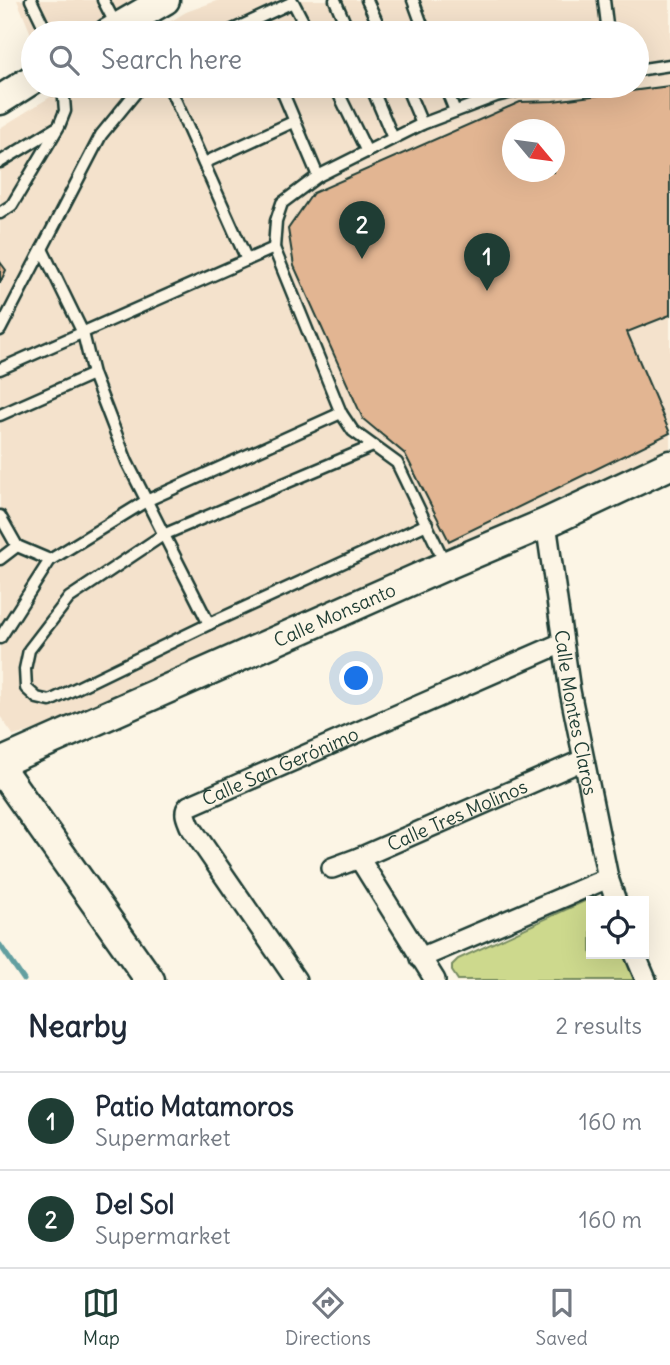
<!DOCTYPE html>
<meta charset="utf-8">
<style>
body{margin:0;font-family:Delius,sans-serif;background:#f2f2f3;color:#1f2937}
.controls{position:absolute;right:21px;bottom:21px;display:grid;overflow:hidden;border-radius:0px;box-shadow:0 7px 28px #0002}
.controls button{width:63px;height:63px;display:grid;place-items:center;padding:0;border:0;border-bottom:2px solid #e0e1e3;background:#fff;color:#1f2937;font:35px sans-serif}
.compass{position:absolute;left:502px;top:119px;width:63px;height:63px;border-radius:50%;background:#fff;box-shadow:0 7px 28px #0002;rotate:119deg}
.you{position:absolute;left:357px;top:679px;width:24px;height:24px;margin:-18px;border:5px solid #fff;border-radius:50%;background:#1a73e8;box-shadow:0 0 0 10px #1a73e833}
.badge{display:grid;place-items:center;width:46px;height:46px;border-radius:50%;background:#1f3d34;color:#fff;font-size:23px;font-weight:700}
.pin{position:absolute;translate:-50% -58px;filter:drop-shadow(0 2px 4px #0008)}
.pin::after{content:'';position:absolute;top:37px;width:24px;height:21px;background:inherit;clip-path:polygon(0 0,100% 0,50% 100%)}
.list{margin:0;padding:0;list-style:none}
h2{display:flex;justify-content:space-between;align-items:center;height:91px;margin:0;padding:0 28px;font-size:30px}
h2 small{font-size:23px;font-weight:400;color:#747a83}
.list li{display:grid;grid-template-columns:46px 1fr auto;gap:21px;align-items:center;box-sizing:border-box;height:98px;padding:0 28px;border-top:2px solid #e0e1e3}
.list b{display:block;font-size:26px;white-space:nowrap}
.list p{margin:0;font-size:23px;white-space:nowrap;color:#747a83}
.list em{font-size:23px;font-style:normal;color:#747a83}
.icon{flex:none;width:38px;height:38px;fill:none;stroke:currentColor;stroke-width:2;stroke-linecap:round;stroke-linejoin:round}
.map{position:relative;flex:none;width:670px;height:980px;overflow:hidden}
.search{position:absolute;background:#fff;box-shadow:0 7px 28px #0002;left:21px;right:21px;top:21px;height:77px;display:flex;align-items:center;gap:18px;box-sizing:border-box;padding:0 24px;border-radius:38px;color:#747a83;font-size:26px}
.sheet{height:287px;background:#fff}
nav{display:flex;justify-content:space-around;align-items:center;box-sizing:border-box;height:98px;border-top:2px solid #e0e1e3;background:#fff;font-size:19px;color:#747a83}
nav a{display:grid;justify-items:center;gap:4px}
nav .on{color:#1f3d34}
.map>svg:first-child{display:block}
</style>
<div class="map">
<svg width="670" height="980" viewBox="0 0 670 980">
<rect width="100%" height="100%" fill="#fcf5e5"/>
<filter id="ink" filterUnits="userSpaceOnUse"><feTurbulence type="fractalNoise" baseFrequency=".0143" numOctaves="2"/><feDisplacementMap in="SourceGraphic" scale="14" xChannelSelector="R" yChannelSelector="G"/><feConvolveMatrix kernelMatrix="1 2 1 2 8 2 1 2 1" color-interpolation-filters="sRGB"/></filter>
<g filter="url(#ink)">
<g fill="#f4e2cc" fill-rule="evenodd">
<path d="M17 0H135L77 33H33V39Z"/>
<path d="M219 0H670V449L52 725 14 736 0 716V128L68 86H637V33H152L186 12ZM512 130H554V172H512Z"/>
</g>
<path fill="#cdd98d" stroke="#768b60" stroke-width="2" d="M596 897 603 901H591V954H627L639 980H458L452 971V965L458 959 589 899Z"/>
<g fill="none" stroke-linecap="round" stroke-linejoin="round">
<path stroke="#629fa0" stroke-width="5" d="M0 945 24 980"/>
</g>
<g fill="#e2b592" stroke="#1f3d34" stroke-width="2" fill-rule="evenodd">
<path d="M670 86V315L627 332 670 433 449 541 405 454 363 419 294 266 288 229 313 193 520 102 553 101ZM512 130H554V172H512Z"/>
<path d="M0 262 6 270 0 283Z"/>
</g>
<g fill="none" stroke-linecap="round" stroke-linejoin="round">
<defs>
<g id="lane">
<path d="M31 0 47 33"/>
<path d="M103 0 117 27"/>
<path d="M335 0 349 33"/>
<path d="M367 0 382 33"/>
<path d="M413 0 425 33"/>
<path d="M604 0 608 33"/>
<path d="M253 21 258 33"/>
<path d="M226 33 293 2 309 33"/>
<path d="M637 70 670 65"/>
<path d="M169 86 247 260"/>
<path d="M280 86 318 176"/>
<path d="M335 86 367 152"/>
<path d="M371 86 393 138"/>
<path d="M406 86 422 124"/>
<path d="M445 86 455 111"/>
<path d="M0 162 56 128"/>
<path d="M204 163 295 121"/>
<path d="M0 213 12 205 59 126 65 111 63 86"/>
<path d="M42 249 83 333 93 374 127 462 209 624 427 524"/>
<path d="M0 330 101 135 141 86"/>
<path d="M0 369 274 248"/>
<path d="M0 415 93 374"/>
<path d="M0 516 17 546"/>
<path d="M0 559 17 546 50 560"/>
<path d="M445 563 397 463 353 431 341 413 274 248 276 221 282 203 318 176 422 124 496 96 536 86"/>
<path d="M209 624 50 701 37 698 26 688 25 669 29 650 69 598 163 535 373 446"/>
<path d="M0 638 50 560 146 501 341 413"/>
</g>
<g id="street">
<path id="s1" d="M546 523 570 691 608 878 616 901"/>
<path d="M359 858 435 980"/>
<path id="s2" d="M332 868 359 858 583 760"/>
<path d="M635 954 646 980"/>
<path d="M420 958 608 878"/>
<path id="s3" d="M296 980 190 826C187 818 183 812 189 806L562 643"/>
</g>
<g id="secondary">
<path d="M108 33 165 0"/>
<path d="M0 100 33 79"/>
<path id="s4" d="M0 763 447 565 546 523 670 465"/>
<path d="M0 768 150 980"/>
</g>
</defs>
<use href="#lane" stroke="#1f3d34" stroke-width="15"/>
<use href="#street" stroke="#1f3d34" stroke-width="24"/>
<use href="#secondary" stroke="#1f3d34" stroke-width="33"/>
<use href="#lane" stroke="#fcf5e5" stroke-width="10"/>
<use href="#street" stroke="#fcf5e5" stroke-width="19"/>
<use href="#secondary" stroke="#fcf5e5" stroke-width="28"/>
</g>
</g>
<g text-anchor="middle" stroke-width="5" stroke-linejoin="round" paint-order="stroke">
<g font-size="19" fill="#1f3d34" stroke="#fcf5e5">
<text dy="7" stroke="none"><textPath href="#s4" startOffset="366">Calle Monsanto</textPath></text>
<text dy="7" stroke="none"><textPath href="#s1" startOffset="192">Calle Montes Claros</textPath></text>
<text dy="7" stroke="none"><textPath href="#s3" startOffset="308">Calle San Gerónimo</textPath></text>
<text dy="7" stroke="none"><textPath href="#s2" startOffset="136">Calle Tres Molinos</textPath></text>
</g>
</g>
</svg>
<div class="controls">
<button><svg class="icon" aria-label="locate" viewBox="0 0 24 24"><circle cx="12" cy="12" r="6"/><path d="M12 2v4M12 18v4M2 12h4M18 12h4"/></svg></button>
</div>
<svg class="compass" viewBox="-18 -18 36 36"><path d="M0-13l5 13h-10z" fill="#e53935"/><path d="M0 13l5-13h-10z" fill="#747a83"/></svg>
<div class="you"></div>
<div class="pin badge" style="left:487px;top:291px">1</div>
<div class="pin badge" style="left:362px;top:259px">2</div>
<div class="search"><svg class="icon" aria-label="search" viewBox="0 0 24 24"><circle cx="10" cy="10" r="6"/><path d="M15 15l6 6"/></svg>Search here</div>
</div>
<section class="sheet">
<h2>Nearby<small>2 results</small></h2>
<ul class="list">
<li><span class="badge">1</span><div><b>Patio Matamoros</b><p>Supermarket</p></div><em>160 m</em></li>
<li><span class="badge">2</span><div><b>Del Sol</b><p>Supermarket</p></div><em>160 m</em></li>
</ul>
</section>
<nav>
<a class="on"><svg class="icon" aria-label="map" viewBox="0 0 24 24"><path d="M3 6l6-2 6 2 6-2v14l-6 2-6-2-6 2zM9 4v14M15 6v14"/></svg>Map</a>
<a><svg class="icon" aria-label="directions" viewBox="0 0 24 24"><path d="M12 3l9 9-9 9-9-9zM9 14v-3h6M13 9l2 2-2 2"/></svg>Directions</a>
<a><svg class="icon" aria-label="saved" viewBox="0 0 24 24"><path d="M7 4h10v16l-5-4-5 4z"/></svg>Saved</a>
</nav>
